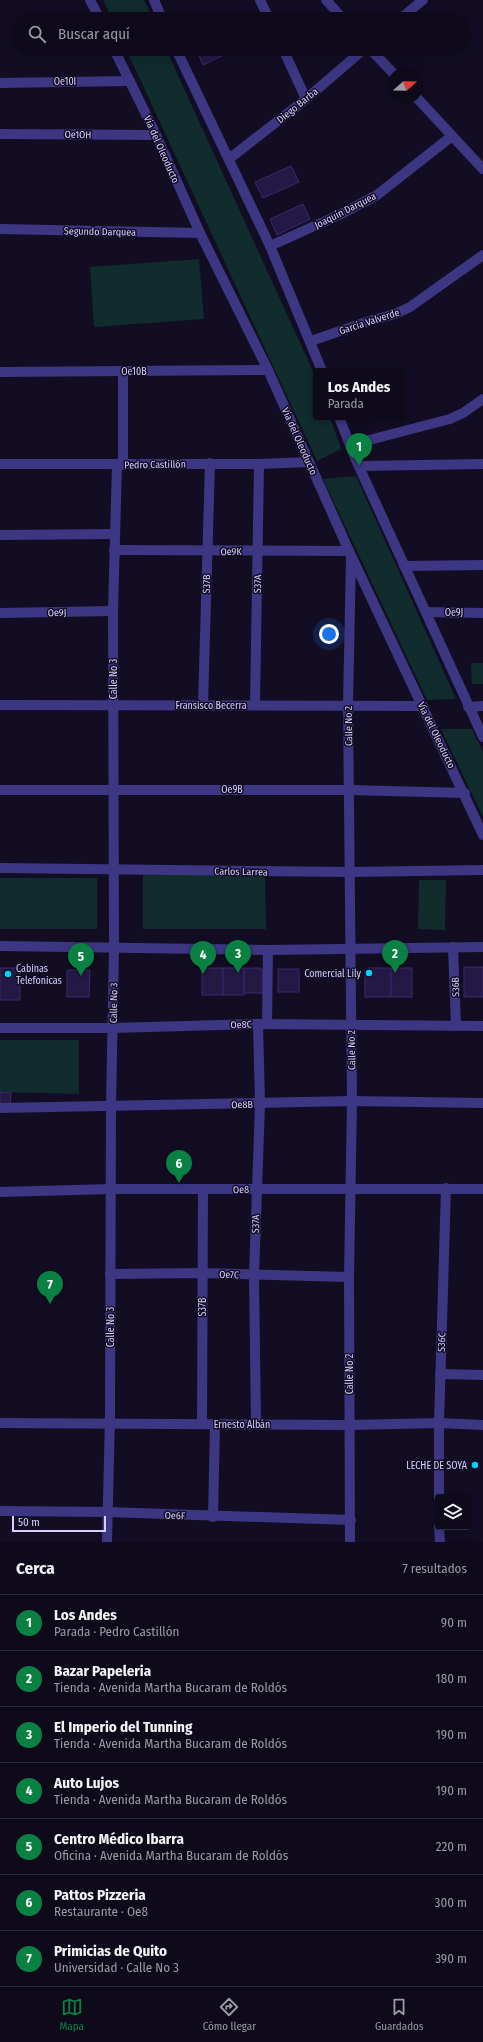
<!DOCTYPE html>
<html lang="es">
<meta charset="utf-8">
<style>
body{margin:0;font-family:"Fira Sans Condensed",sans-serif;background:#1c1827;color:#f1f3f6}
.controls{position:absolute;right:12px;bottom:12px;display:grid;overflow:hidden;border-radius:4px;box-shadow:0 4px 16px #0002}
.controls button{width:36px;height:36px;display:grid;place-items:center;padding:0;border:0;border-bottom:1px solid #2e2b39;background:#0e0a1a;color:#f1f3f6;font:20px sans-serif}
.compass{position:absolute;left:387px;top:68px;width:36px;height:36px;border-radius:50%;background:#0e0a1a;box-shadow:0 4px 16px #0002;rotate:70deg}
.scale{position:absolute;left:12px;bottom:10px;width:94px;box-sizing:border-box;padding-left:4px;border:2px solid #d7ceff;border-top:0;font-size:11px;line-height:14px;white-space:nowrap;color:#d7ceff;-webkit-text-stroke:3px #120d23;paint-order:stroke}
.you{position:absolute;left:329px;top:634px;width:14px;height:14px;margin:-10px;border:3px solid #fff;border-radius:50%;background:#1a73e8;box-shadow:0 0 0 6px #1a73e833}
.badge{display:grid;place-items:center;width:26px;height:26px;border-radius:50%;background:#0b8043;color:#fff;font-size:13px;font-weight:700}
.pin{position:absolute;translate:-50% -33px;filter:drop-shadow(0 1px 2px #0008)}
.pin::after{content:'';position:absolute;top:21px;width:14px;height:12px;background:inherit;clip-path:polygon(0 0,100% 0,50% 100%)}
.popup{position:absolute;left:313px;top:368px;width:92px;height:52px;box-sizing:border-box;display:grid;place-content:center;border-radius:4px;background:#0e0a1a;filter:drop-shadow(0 1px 3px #0005);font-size:13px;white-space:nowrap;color:#9b9aa2}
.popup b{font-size:15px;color:#f1f3f6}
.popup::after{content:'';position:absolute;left:50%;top:100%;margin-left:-8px;border:8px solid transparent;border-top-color:#0e0a1a}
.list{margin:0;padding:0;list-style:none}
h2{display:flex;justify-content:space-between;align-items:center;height:52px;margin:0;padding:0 16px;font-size:17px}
h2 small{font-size:13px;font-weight:400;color:#9b9aa2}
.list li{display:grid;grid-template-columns:26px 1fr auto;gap:12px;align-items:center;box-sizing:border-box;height:56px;padding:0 16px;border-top:1px solid #2e2b39}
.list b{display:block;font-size:15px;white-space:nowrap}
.list p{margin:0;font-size:13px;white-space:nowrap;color:#9b9aa2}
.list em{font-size:13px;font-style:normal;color:#9b9aa2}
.icon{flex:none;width:22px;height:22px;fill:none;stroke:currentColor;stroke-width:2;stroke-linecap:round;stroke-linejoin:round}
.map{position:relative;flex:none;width:483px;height:1542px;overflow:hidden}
.search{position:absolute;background:#0e0a1a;box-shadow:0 4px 16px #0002;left:12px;right:12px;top:12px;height:44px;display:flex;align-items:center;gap:10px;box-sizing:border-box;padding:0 14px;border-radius:22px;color:#9b9aa2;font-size:15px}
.sheet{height:444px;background:#0e0a1a}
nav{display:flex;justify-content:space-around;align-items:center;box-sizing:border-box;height:56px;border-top:1px solid #2e2b39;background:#0e0a1a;font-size:11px;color:#9b9aa2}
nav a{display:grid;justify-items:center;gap:2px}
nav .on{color:#0b8043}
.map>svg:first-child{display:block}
</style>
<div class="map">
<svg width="483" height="1542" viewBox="0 0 483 1542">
<rect width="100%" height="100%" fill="#120d23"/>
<g fill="#102c2d">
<path d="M103 0H144L153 19H112Z"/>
<path d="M126 49H166L316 378V417H330L341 449 317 461Z"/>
<path d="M199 259 204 319 94 327 90 267Z"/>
<path d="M356 476 456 699 427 700 323 479Z"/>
<path d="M471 663H483V684H472Z"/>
<path d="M441 729H472L483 752V817Z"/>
<path d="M143 875H265L266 929H143Z"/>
<rect x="0" y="878" width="97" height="51"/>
<path d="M419 880H446L445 930 418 929Z"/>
<path d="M0 1040H79V1094L0 1092Z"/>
</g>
<g fill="#241844" stroke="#3c2971">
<path d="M196 49H236L203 65Z"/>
<path d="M291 166 299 182 263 198 255 182Z"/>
<path d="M303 204 310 219 277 235 270 219Z"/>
<rect x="464" y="967" width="19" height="30"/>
<rect x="0" y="968" width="20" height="32"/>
<rect x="202" y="968" width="21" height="27"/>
<rect x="223" y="968" width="21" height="27"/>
<path d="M244 968H260L263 970V993H244Z"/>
<path d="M369 968H391V997H365V971Z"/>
<rect x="391" y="968" width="21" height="29"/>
<rect x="278" y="969" width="21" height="23"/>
<path d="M67 970H90L89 997H67Z"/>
<path d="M0 1092 11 1093 10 1105 0 1104Z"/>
</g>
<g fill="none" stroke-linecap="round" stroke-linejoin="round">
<g stroke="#3d3683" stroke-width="10">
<path d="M90 0 100 19"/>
<path d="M154 0 162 19"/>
<path d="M260 0 269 19"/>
<path d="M326 0 343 19"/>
<path d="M400 19 423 0"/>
<path d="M114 49 156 135 200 233 268 370 349 551 483 835"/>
<path d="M176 49 270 246 322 371"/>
<path d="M283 49 306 99"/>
<path d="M370 49 394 74"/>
<path d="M0 83 130 81"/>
<path d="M417 98 483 169"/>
<path d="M0 134 156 135"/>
<path d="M229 159 306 99 364 49"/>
<path d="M0 229 200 233"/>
<path d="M270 246 341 214 377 195 452 136"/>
<path d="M311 341 366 322 395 314 410 307 483 255"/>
<path d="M123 371V465"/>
<path d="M0 372 268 370"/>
<path d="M339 417 355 458 483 737"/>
<path d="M350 445 450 419 463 413 483 399"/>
<path d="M0 464H259L309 462"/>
<path d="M359 466 483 464"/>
<path d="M0 535 115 534"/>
<path d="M114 550 349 551"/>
<path d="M404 566 483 565"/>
<path d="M426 612 483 613"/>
<path d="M0 613 113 611"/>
<path d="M255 704 259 464"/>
<path d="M0 705 423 706"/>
<path d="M203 705 210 463"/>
<path d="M468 707 483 706"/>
<path d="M0 790H350L465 793"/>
<path d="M0 868 350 872 483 870"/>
<path d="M0 946 268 950 483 947"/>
<path d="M453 947 456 1026"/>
<path d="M267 1024 268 950"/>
<path d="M0 1028H113L258 1024 483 1026"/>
<path d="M0 1108 352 1101 483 1103"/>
<path d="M0 1192 111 1189H483"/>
<path d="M110 1274 202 1273 349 1277"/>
<path d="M440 1374 483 1375"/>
<path d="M0 1423 350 1425 439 1423 483 1425"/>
<path d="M202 1424 203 1190"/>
<path d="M256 1424 254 1275 260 1104 258 1024"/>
<path d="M439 1497V1423L446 1188"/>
<path d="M0 1511 107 1512 351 1520"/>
<path d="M213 1517 215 1425"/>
<path d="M439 1527 440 1542"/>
<path d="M107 1542 110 1417 111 1105 114 948 113 611 117 465"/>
<path d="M350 1542 349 1277 352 1101 348 705 351 557"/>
</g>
</g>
<g fill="#00d2f9" stroke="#120d23" stroke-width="1.5">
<circle cx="369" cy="973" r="4"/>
<circle cx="8" cy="974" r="4"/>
<circle cx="475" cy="1465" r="4"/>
</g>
<g text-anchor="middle" stroke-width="3" stroke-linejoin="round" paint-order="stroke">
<g font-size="10" fill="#d7ceff" stroke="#120d23">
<text x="65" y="85">Oe10I</text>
<text transform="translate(297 105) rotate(-39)" y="4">Diego Barba</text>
<text transform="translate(78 134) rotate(1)" y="4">Oe1OH</text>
<text transform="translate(162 149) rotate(66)" y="4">Via del Oleoducto</text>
<text transform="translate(345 210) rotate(-27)" y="4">Joaquín Darquea</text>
<text transform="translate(100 231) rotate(1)" y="4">Segundo Darquea</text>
<text transform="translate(369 321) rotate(-18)" y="4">García Valverde</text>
<text x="134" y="375">Oe10B</text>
<text transform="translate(300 441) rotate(66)" y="4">Via del Oleoducto</text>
<text transform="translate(155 464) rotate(-1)" y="4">Pedro Castillón</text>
<text transform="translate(231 551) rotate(-1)" y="4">Oe9K</text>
<text transform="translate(206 584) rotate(-89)" y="4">S37B</text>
<text transform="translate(257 584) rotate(-89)" y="4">S37A</text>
<text transform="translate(57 612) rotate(-1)" y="4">Oe9J</text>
<text x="454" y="616">Oe9J</text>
<text transform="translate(113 679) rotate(-90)" y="4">Calle No 3</text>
<text x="211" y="709">Fransisco Becerra</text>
<text transform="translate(348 726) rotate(-91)" y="4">Calle No 2</text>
<text transform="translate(437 735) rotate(64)" y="4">Via del Oleoducto</text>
<text x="232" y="793">Oe9B</text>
<text transform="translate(241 871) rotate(1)" y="4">Carlos Larrea</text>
<text transform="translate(455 987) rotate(-92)" y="4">S36B</text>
<text transform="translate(113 1003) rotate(-89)" y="4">Calle No 3</text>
<text transform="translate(241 1024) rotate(-2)" y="4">Oe8C</text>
<text transform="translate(351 1050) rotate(-91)" y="4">Calle No 2</text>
<text transform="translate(242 1104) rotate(-1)" y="4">Oe8B</text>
<text transform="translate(241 1189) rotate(-2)" y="4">Oe8</text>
<text transform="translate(255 1224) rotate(-89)" y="4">S37A</text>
<text transform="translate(229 1274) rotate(2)" y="4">Oe7C</text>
<text transform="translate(202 1307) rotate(-90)" y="4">S37B</text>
<text transform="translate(110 1327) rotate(-90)" y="4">Calle No 3</text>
<text transform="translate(441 1342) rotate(-88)" y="4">S36C</text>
<text transform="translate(349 1374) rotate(-90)" y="4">Calle No 2</text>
<text x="242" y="1428">Ernesto Albán</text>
<text transform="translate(175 1515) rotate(2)" y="4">Oe6F</text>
</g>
<g font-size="10" fill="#d7ceff" stroke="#120d23" text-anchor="end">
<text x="16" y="972" text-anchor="start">Cabinas<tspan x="16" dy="12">Telefonicas</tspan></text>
<text x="361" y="977">Comercial Lily</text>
<text x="467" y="1469">LECHE DE SOYA</text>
</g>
</g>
</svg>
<div class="controls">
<button><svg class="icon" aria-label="layers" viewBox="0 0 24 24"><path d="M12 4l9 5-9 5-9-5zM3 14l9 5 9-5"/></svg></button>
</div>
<svg class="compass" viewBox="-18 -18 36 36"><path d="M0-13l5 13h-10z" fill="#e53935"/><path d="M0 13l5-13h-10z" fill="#9b9aa2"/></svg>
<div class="scale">50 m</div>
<div class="you"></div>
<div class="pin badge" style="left:359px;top:466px">1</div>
<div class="popup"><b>Los Andes</b>Parada</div>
<div class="pin badge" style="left:395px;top:973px">2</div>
<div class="pin badge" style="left:238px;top:973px">3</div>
<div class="pin badge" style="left:203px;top:974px">4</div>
<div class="pin badge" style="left:81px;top:976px">5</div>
<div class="pin badge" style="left:179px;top:1183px">6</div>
<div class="pin badge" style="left:50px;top:1304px">7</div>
<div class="search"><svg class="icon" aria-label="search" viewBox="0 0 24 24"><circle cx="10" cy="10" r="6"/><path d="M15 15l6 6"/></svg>Buscar aquí</div>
</div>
<section class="sheet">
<h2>Cerca<small>7 resultados</small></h2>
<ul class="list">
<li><span class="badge">1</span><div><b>Los Andes</b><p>Parada · Pedro Castillón</p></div><em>90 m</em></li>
<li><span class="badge">2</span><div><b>Bazar Papeleria</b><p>Tienda · Avenida Martha Bucaram de Roldós</p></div><em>180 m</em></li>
<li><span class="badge">3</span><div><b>El Imperio del Tunning</b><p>Tienda · Avenida Martha Bucaram de Roldós</p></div><em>190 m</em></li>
<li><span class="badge">4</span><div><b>Auto Lujos</b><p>Tienda · Avenida Martha Bucaram de Roldós</p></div><em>190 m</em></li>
<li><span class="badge">5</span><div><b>Centro Médico Ibarra</b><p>Oficina · Avenida Martha Bucaram de Roldós</p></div><em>220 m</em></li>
<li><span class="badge">6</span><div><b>Pattos Pizzeria</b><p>Restaurante · Oe8</p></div><em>300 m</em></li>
<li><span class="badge">7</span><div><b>Primicias de Quito</b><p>Universidad · Calle No 3</p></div><em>390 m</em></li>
</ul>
</section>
<nav>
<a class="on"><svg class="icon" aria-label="map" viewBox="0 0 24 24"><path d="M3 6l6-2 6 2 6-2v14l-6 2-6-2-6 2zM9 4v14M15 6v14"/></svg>Mapa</a>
<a><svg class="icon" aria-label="directions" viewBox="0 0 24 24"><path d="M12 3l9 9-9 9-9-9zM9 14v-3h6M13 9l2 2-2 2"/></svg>Cómo llegar</a>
<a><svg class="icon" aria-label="saved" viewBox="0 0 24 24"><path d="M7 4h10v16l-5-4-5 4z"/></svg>Guardados</a>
</nav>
